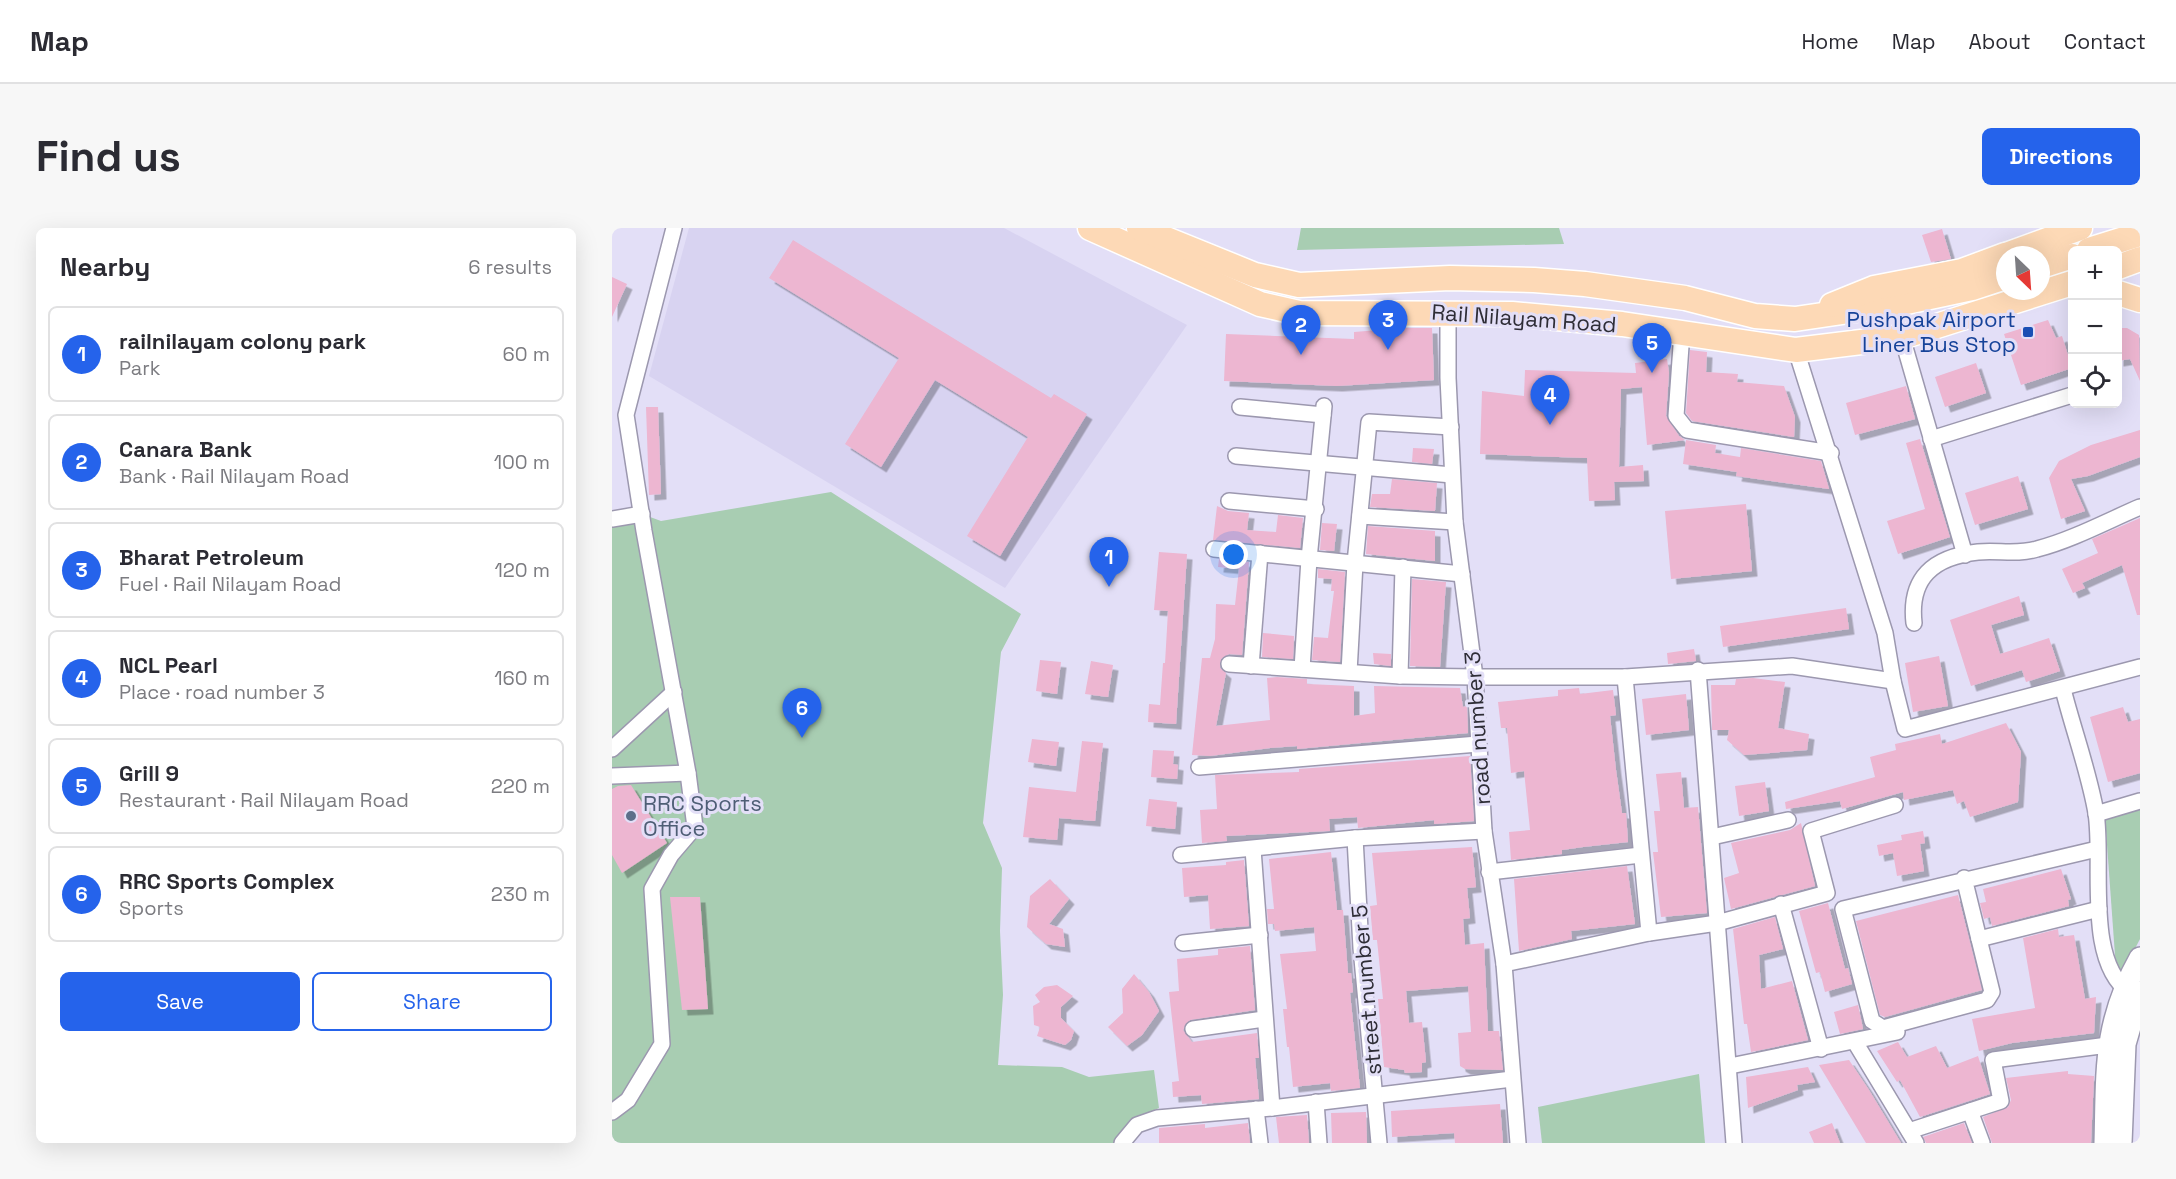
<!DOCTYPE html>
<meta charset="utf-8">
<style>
body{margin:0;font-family:"Space Grotesk",sans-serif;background:#f7f7f7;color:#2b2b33}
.controls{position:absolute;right:18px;top:18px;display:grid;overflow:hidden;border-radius:9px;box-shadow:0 6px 24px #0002}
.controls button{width:54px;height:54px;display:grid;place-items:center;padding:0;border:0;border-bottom:2px solid #e1e1e2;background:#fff;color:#2b2b33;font:30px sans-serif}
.compass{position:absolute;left:1384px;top:18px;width:54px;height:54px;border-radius:50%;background:#fff;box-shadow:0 6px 24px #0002;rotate:155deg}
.you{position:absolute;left:622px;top:327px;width:21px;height:21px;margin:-15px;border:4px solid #fff;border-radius:50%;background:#1a73e8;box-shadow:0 0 0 9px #1a73e833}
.badge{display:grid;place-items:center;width:39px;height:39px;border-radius:50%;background:#2563eb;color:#fff;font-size:20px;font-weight:700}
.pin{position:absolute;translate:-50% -50px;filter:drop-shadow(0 2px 3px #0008)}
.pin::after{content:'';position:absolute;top:32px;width:21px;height:18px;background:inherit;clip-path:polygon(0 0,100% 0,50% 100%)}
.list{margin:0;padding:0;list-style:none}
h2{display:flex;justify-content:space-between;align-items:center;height:78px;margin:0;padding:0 24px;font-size:26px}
h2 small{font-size:20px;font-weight:400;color:#7c7c81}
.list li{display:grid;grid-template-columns:39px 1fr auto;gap:18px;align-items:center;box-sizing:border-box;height:96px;margin:0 12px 12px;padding:0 12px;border:2px solid #e1e1e2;border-radius:9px}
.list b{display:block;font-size:22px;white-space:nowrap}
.list p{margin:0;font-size:20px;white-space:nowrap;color:#7c7c81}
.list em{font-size:20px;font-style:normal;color:#7c7c81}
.actions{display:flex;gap:12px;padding:18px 24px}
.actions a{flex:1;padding:14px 0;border:2px solid #2563eb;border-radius:9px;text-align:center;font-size:21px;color:#2563eb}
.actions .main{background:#2563eb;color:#fff}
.icon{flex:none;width:33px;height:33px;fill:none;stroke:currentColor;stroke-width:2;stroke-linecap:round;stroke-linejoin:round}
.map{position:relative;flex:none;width:1528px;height:915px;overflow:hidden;border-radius:9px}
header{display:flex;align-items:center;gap:36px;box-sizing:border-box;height:84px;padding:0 30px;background:#fff;border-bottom:2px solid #e1e1e2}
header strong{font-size:28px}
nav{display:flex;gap:33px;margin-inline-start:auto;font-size:21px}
.intro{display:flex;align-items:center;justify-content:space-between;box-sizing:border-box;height:144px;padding:0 36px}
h1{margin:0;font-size:42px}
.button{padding:15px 27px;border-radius:9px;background:#2563eb;color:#fff;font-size:21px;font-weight:700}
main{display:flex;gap:36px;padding:0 36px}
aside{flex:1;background:#fff;border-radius:9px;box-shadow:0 6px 24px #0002}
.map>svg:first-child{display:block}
</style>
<header>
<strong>Map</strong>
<nav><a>Home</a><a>Map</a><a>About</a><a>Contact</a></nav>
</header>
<div class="intro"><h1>Find us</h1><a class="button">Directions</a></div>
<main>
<aside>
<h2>Nearby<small>6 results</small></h2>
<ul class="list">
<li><span class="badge">1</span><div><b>railnilayam colony park</b><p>Park</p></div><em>60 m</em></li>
<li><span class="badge">2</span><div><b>Canara Bank</b><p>Bank · Rail Nilayam Road</p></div><em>100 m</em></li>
<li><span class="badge">3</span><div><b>Bharat Petroleum</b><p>Fuel · Rail Nilayam Road</p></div><em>120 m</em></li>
<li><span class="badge">4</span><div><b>NCL Pearl</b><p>Place · road number 3</p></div><em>160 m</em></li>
<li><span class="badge">5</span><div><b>Grill 9</b><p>Restaurant · Rail Nilayam Road</p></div><em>220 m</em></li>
<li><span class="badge">6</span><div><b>RRC Sports Complex</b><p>Sports</p></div><em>230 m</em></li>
</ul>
<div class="actions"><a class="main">Save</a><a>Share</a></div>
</aside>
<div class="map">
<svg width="1528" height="915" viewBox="0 0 1528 915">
<defs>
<filter id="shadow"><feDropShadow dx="5.5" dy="5.5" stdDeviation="0" flood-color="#0004"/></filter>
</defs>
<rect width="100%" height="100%" fill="#e3dff7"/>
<path fill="#d8d3f1" d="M77 0H392L575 97 393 360 37 148Z"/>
<g fill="#a8cdb2">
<path d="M689 0H947L952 16 685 22Z"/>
<path d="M219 264 409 386 389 424 371 595 390 640 388 703 391 767 386 837 450 839 477 849 542 842 547 880 517 893 506 915H0V284L30 286 49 293Z"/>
<path d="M1528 582V711L1505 755 1493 589Z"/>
<path d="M1087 846 1093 915H930L926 879Z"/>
</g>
<g fill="#edb6d1" filter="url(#shadow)">
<path d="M1330 1 1339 31 1319 34 1310 7Z"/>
<path d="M181 12 439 170 442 166 475 186 388 328 355 308 416 209 323 152 269 239 233 216 287 130 157 50Z"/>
<path d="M0 49 15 56 0 89Z"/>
<path d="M1436 92 1444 110 1450 108 1460 140 1409 157 1392 106Z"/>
<path d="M792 100H820L822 152 725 158 612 153 614 106 742 111V104Z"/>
<path d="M1506 100H1515L1527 107 1528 153 1518 131 1506 133Z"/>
<path d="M1078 122 1095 124 1094 144 1126 146 1125 154 1172 158 1183 189 1182 209 1080 193 1074 185Z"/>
<path d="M1055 131 1057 145 1054 188 1067 208 1073 212 1035 217 1030 159 1009 161 1007 239 1031 237 1032 253 1002 254 1003 272 977 273 975 230 868 226 870 163 912 168 913 142 1024 145 1023 135Z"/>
<path d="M1364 135 1374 165 1333 179 1323 149Z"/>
<path d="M1294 158 1303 191 1243 207 1234 175Z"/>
<path d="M34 179H46L49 266 37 267Z"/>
<path d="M1528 202V229L1476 248 1459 251 1473 283 1449 291 1437 250 1447 233 1479 217Z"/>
<path d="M1308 211 1338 309 1286 326 1275 293 1313 281 1294 215Z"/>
<path d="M1074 212 1104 217 1103 225 1128 229 1129 220 1209 233 1217 261 1124 248 1125 244 1071 236Z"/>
<path d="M801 220 822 221 820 236 800 234Z"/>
<path d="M1406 248 1416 281 1363 297 1353 265Z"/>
<path d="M780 251 825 255 823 283 758 279 760 266H778Z"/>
<path d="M1134 276 1140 343 1059 351 1053 283Z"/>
<path d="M605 278 616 283 637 285 635 302 664 304 666 287 691 290 688 320 601 312Z"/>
<path d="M1528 290V387H1525L1510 337 1470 355 1473 360 1461 365 1450 341 1486 325 1480 311Z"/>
<path d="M710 295 725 296 722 323 708 322Z"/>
<path d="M756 298 823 303V333L754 326Z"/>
<path d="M547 324 575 326 564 496 536 494 537 476 548 477 551 435H553L556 383 542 382Z"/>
<path d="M607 331 637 334 630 427 617 426 609 431 608 440 614 445 604 498 658 492 655 450 665 449 695 451V456L742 458V488L763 485 762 458 848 460 851 479 855 478 856 505 685 521V518L658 520 598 528 580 527 590 430H598L603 411 604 376 623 377 627 341 606 339Z"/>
<path d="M706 341 733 344 728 434 700 432 702 409 716 410 722 363H719L720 351 706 350Z"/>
<path d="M800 351 834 354 828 439 798 438Z"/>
<path d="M1407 368 1412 387 1379 397 1388 426 1437 410 1448 443 1414 454 1410 442 1359 458 1338 392Z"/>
<path d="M1234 380 1237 401 1111 419 1108 398Z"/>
<path d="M651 405 682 408 681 431 650 429Z"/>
<path d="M1082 421 1084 433 1056 436 1055 425Z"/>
<path d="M761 425 779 426V438L762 436Z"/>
<path d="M1327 428 1336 478 1301 484 1293 435Z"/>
<path d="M428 432 449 434 445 466 424 463Z"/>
<path d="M479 433 501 437 496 469 473 466Z"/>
<path d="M1141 450 1173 454 1166 500 1197 506 1195 522 1132 527 1115 512 1117 502H1100L1099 457H1123L1124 451Z"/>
<path d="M967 460 968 466 1001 462 1004 487 998 488 1004 542 1010 585H1014L1016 614 971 619 950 622V626L899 632 897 604 918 602 912 543 899 545 895 500H889L886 474 946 468V462Z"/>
<path d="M1074 466 1077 502 1034 507 1030 471Z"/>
<path d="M1511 479 1516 494 1528 491V545L1496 554 1478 489Z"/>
<path d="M1394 495 1409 524 1406 574 1358 589 1352 573 1345 576 1341 562 1292 572 1291 564 1230 581 1228 573 1174 581 1173 574 1263 549 1258 529 1284 522 1283 516 1328 506 1330 516Z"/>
<path d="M420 511 447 514 444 538 416 534Z"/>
<path d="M470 513 491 515 483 593 447 590 445 612 411 609 417 559 464 564Z"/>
<path d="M541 522 562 523 561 536 566 537 565 551 539 549Z"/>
<path d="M858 528 862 593 822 596V592L746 600 745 589 717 591 718 603 614 608 615 613 590 615 588 582 605 581 603 547 687 544V541Z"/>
<path d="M1069 544 1072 580 1086 579 1095 685 1049 689 1041 624H1046L1042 583H1048L1044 546Z"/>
<path d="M1153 554 1157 583 1127 588 1123 558Z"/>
<path d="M19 557 55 615 10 645 0 627V561L6 558Z"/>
<path d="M537 571 565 574 563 601 534 598Z"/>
<path d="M1189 595 1203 658 1119 681 1112 650 1127 645 1119 615 1178 602Z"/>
<path d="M1311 603 1313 615 1308 616 1312 643 1285 648 1281 625 1267 628 1265 617 1290 612 1289 607Z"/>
<path d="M860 619 864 659 855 660 858 690 851 691 853 717 872 715 876 803H887L891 842 853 841 848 838 846 805 859 804 856 758 794 763 797 795 810 794 814 834 810 835V844L793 845 792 842 772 839 766 771H771L765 712H761L758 678 765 677 760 625Z"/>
<path d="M719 624 725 682H731L736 745H739L741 764 738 765 748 860 719 863 718 855 681 859 677 819H675L671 781H675L668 726 704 723 702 699 663 703 662 696H656L655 681H662L657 631Z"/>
<path d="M632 632 637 698 598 701 596 667 572 669 570 640 614 637V634Z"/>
<path d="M1015 638 1023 696 959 703 960 711 907 723 902 651Z"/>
<path d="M1449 641 1459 671 1456 672 1457 678 1380 698 1378 689 1372 691 1368 675 1374 674 1371 661Z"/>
<path d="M438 651 457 671 437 696 451 701 453 719 434 716 415 699 418 668Z"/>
<path d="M1346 667 1370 762 1273 789 1268 787 1244 693Z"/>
<path d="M58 669H88L96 781 70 782Z"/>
<path d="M1216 675 1233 741 1236 740 1240 756 1213 764 1208 744 1204 745 1187 683Z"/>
<path d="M1163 689 1171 721 1147 727 1149 761 1180 753 1196 812 1139 824 1135 796H1132L1121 701Z"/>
<path d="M1446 701 1447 709 1462 707 1473 771 1484 769 1482 805 1400 815 1367 823 1360 791 1423 780 1411 710Z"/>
<path d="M638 718 643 782 578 792 571 802 580 814 645 805 647 830H643L647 871 590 876 589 867 561 869 560 854 567 853 557 764 567 763 565 731 606 727V721Z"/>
<path d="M522 746 537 764 547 783 530 807 515 818 496 799 511 785 510 761Z"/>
<path d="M445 757 461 768 449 779V790L462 803 459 812 453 817 425 808 428 799 422 797 421 778 428 774 423 767 432 759Z"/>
<path d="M1246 777 1251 801 1228 806 1222 784Z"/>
<path d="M1286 814 1295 829 1324 818 1335 840 1366 828 1378 866 1308 889 1288 852 1285 854 1265 823Z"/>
<path d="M1237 832 1257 862 1289 915H1254L1207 837Z"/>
<path d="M1196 839 1203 854 1185 857 1186 862 1136 880 1134 849Z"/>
<path d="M1456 843V846L1482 848 1479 915H1380L1371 889 1396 879 1399 872 1394 850Z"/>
<path d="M888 876 891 915H843L842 905 780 909 779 883Z"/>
<path d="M754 884 755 915H720L719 885Z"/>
<path d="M695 887 697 915H667L664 889Z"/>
<path d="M636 895 638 915H547V900L593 896V900Z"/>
<path d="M1220 895 1228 915H1202L1197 904Z"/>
<path d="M1352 895 1360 915H1314L1311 909Z"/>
</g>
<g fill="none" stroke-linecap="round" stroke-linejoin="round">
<defs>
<g id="minor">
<path d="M836 84V150L843 294 863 449 872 603 892 736 906 915"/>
<path d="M1070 104 1064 188 1075 202 1219 225"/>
<path d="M1290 109 1353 327"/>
<path d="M1184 122 1273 405 1281 453 1293 501 1528 439"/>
<path d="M628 179 711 187"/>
<path d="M1319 211 1460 167"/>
<path d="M624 228 840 247"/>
<path d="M617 273 704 281"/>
<path d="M748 288 843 294"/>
<path d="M0 291 30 286"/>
<path d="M602 321 850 346"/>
<path d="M1302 395C1297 350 1321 329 1366 324 1386 322 1405 327 1425 321 1460 312 1495 293 1528 279"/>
<path d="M617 436 788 448 863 449H1013L1180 438 1281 453"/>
<path d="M639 438 648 325"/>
<path d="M690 441 697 331 712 178"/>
<path d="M1086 442 1122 915"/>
<path d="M737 444 743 335 757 194 839 199"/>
<path d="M788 448 791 339"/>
<path d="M1013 449 1037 705"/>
<path d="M1451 461C1461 501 1477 544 1484 585 1492 635 1472 733 1518 765"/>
<path d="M0 521 62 464"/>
<path d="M587 539 866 516"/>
<path d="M0 548 76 545"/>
<path d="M1484 586 1528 573"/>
<path d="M1100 609 1176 592"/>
<path d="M743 610 749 720 767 915"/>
<path d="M641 621 660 880"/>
<path d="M569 627 743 610 872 603"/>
<path d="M877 644 1029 627"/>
<path d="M1352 650 1380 764 1375 772 1271 800 1260 793 1231 681 1485 621"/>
<path d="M1169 676 1209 821"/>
<path d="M1367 711 1487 681"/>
<path d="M571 715 648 707"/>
<path d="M892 736 1037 705 1105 695 1215 665 1199 603 1283 577"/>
<path d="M581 801 652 791"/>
<path d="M1243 814 1304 915"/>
<path d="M1118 838 1285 804"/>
<path d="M704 874 707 915"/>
<path d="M644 881 648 915"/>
<path d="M1358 883 1370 915"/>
<path d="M0 884 16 872 50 816 40 661 59 627 83 599 76 545 32 303 14 187 62 0"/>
<path d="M1297 903 1389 873 1381 832 1496 817"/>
<path d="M510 915 525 897 545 890 660 880 900 851"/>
</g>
<g id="secondary">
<path d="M1493 915C1495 843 1491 796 1528 730"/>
<path d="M1509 915 1513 816 1528 764"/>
</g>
<g id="primary">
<path d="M478 0 648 76 687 85 900 86 1010 96 1184 122 1290 109 1460 55"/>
<path d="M527 0 643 47 687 57 838 50 922 52 973 56 1073 70 1143 88 1183 91 1285 76 1360 60 1393 49"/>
<path d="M1477 22 1528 6"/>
<path d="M1394 27 1468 0"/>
<path d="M1429 38 1460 28"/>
<path d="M1506 39 1528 31"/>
<path d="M1506 65 1528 72"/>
<path d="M1220 77 1262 60 1350 43 1393 27"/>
</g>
</defs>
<use href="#minor" stroke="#9c98af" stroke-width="18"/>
<use href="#secondary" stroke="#9c98af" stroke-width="24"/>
<use href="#primary" stroke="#fff" stroke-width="27"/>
<use href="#minor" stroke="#fff" stroke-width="15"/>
<use href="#secondary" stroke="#fff" stroke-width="21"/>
<use href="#primary" stroke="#fdd9b6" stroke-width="24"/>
</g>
<rect fill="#1a4fb4" stroke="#e3dff7" stroke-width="2" x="1410" y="98" width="12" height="12" rx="3"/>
<circle fill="#5c6f8a" stroke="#e3dff7" stroke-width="2" cx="19" cy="588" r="6"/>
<g text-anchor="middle" stroke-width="6" stroke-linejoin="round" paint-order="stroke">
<g font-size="22" fill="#2e2d36" stroke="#e3dff7">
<text transform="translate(912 90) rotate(4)" y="8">Rail Nilayam Road</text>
<text transform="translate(865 500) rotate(-94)" y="8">road number 3</text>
<text transform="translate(754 762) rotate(-95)" y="8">street number 5</text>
</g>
<g font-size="22" fill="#164399" stroke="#e3dff7" text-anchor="end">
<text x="1404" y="99">Pushpak Airport<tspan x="1404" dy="25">Liner Bus Stop</tspan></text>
</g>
<g font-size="22" fill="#4e5e75" stroke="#e3dff7" text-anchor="start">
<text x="31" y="583">RRC Sports<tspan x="31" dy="25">Office</tspan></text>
</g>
</g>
</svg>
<div class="controls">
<button>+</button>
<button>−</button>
<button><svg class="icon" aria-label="locate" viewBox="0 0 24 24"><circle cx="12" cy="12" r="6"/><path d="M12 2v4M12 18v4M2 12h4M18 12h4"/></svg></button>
</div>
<svg class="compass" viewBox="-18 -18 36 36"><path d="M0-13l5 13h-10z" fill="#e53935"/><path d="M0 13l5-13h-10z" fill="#7c7c81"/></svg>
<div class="you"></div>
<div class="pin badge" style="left:497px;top:359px">1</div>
<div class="pin badge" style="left:689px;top:127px">2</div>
<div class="pin badge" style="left:776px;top:122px">3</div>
<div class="pin badge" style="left:938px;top:197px">4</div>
<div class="pin badge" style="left:1040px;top:145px">5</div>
<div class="pin badge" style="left:190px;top:510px">6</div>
</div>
</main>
